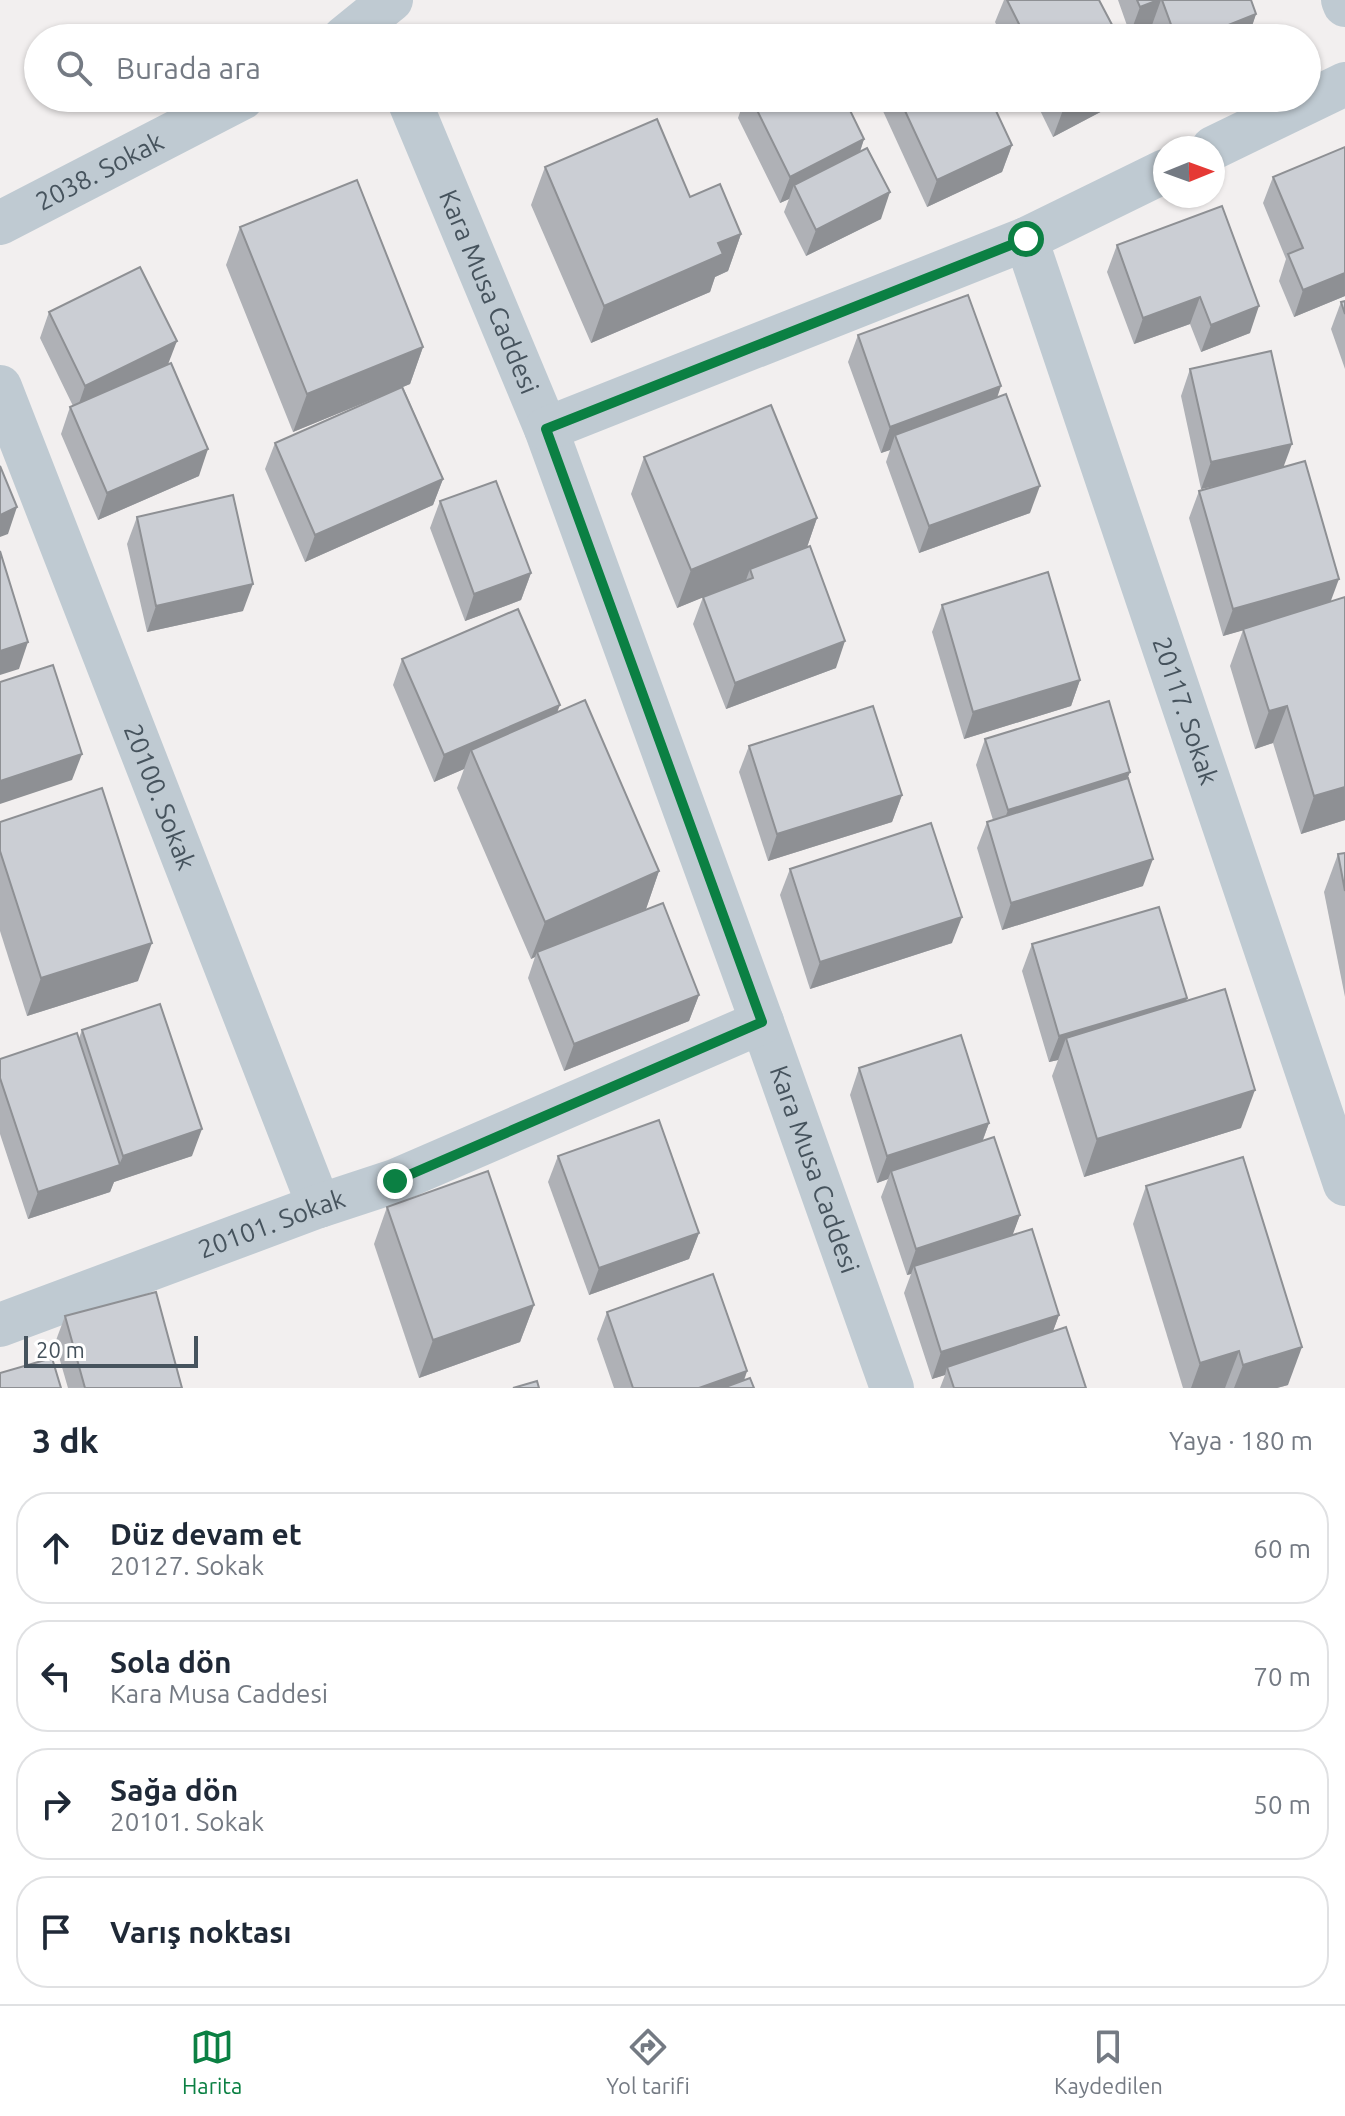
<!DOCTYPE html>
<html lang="tr">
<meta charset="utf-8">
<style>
body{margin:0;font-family:Ubuntu,sans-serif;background:#f2f2f3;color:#1f2937}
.compass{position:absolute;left:1153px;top:136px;width:72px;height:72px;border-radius:50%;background:#fff;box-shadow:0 2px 6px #0004;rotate:89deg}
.scale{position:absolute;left:24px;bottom:20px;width:174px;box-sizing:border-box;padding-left:8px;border:4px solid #46535d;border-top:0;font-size:22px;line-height:28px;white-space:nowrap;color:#46535d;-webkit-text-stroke:6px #fff;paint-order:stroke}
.stop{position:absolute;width:24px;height:24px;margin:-18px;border:6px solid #0b8043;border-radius:50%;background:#fff}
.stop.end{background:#0b8043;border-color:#fff;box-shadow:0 2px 8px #0008}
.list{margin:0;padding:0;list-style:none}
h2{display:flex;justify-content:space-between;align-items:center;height:104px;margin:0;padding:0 32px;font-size:34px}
h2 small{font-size:26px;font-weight:400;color:#747a83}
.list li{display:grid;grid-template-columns:52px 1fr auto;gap:24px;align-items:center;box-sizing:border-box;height:112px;margin:0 16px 16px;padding:0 16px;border:2px solid #e0e1e3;border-radius:32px}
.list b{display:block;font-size:30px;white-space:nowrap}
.list p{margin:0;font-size:26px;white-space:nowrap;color:#747a83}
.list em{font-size:26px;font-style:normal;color:#747a83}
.icon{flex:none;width:44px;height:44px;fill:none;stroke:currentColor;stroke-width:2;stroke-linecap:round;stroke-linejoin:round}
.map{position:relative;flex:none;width:1345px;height:1388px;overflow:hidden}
.search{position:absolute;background:#fff;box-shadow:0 2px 6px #0004;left:24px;right:24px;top:24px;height:88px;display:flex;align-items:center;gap:20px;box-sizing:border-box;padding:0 28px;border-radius:44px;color:#747a83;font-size:30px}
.sheet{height:616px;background:#fff}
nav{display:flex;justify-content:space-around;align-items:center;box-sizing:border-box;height:112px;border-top:2px solid #e0e1e3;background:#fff;font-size:22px;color:#747a83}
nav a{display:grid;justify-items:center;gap:4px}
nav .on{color:#0b8043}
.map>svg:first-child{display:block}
</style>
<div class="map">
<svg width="1345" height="1388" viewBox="0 0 1345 1388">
<rect width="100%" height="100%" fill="#f2efef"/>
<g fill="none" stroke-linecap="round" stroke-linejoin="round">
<g stroke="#bfcad2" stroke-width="44">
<path d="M1343 0 1345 5"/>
<path d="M344 38 391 0"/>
<path id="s1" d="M408 98 546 429 762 1022 892 1388"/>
<path d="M1213 148 1345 84"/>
<path id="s2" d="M0 223 242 98"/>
<path id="s3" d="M1026 239 1345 1184"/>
<path id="s4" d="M0 387 319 1206"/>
<path d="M546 429 1026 239 1165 171"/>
<path id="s5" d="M0 1325 319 1206 395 1181 762 1022"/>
</g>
</g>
<g fill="#afb1b6">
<path d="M1004 0H1099L1119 38H1003L995 22Z"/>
<path d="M1118 0H1251L1256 14 1248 38H1157L1152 25 1130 34Z"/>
<path d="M745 98H844L864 139 860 152 881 219 806 256 784 212 789 199 780 203 738 118Z"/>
<path d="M877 98H990L1012 145 1002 172 927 207Z"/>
<path d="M1034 98H1127L1053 137Z"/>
<path d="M1345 147V296L1294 317 1279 281 1286 259 1263 203 1273 177Z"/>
<path d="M545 167 690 197 741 234 728 271 715 277 710 292 591 343 531 205Z"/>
<path d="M1222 206 1250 333 1201 352 1190 324 1134 344 1107 272 1117 245Z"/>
<path d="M240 227 423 347 410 384 403 387 443 479 433 505 305 562 265 469 275 443 393 391 293 432 226 265Z"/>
<path d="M1345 301V369L1331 329 1341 302Z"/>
<path d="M49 312 168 364 199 476 98 520 61 434 70 407 73 406 40 338Z"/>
<path d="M858 335 997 397 1030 513 919 553 886 462 890 450 881 453 848 362Z"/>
<path d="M1190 369 1283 467 1331 602 1345 597V820L1301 834 1273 743 1255 749 1230 666 1243 630 1223 636 1189 518 1199 491 1230 483 1201 489 1181 396Z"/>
<path d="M644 457 817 518 807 547 836 668 726 709 693 624 703 597 677 608 631 494Z"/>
<path d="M440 501 531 573 521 600 465 621 430 528Z"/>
<path d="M137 517 243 611 147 632 127 544Z"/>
<path d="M942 605 1080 680 1071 706 964 739 932 632Z"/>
<path d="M402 659 659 871 646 909 699 995 689 1021 564 1071 528 978 535 957 531 959 457 788 464 769 434 782 393 685Z"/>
<path d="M985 739 1128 778 1143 886 1002 930 977 848 987 822 993 820 976 765Z"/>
<path d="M749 746 902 795 892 822 768 861 739 772Z"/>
<path d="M0 822 138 981 27 1016 0 931Z"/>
<path d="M1345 853V997L1324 892 1338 854Z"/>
<path d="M790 869 952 943 810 989 780 895Z"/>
<path d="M1032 944 1187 998 1186 1001 1241 1128 1084 1177 1052 1076 1058 1060 1049 1062 1022 971Z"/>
<path d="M82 1030 192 1156 114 1182 110 1192 28 1219 0 1134V1059L79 1038Z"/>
<path d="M859 1068 989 1123 983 1140 1020 1215 1012 1235 1059 1315 1053 1331 954 1388H940L945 1375 932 1379 904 1293 911 1274 907 1275 881 1197 888 1179 877 1183 850 1095Z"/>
<path d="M558 1156 699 1233 689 1259 589 1295 548 1182Z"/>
<path d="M1146 1186 1288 1385 1277 1388H1183L1133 1224Z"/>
<path d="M387 1207 534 1305 520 1342 419 1378 374 1244Z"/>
<path d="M607 1312 747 1371 744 1381 754 1388H614L597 1339Z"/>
<path d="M65 1316 182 1388H68L55 1343Z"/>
</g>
<g fill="#8e9094">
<path d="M1158 0H1161L1152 25 1130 34 1140 7Z"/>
<path d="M1256 14 1248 38H1196Z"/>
<path d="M1086 98H1127L1053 137 1063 110Z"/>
<path d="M864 139 855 166 794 185 789 199 780 203 790 177Z"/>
<path d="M1012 145 1002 172 927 207 937 180Z"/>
<path d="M890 192 881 219 806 256 816 230Z"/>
<path d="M741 234 728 271 715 277 710 292 591 343 604 306 718 243Z"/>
<path d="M1345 273V296L1294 317 1303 290Z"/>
<path d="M1200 297 1190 324 1134 344 1143 318Z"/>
<path d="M1259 306 1250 333 1201 352 1211 325Z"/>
<path d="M177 341 167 367 76 412 85 386Z"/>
<path d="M423 347 410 384 293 432 307 394Z"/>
<path d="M1001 386 992 413 895 435 890 450 881 453 890 427Z"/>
<path d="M1292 444 1282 471 1201 489 1211 462Z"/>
<path d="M208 449 199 476 98 520 107 493Z"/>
<path d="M443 479 433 505 305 562 315 535Z"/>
<path d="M1040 486 1030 513 919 553 929 526Z"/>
<path d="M17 507 8 534 0 537V515Z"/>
<path d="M817 518 804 556 750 569 746 580 677 608 691 570Z"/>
<path d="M531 573 521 600 465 621 474 594Z"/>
<path d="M1339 579 1329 606 1223 636 1233 609Z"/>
<path d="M253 584 243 611 147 632 156 606Z"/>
<path d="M845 641 836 668 726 709 735 683Z"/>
<path d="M28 642 19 669 0 675V651Z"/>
<path d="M1080 680 1071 706 964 739 973 712Z"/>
<path d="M560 705 550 731 471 750 464 769 434 782 444 755Z"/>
<path d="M1287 706 1273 743 1255 749 1269 711Z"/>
<path d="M82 754 72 780 0 804V781Z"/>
<path d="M1130 772 1120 799 998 837 1008 810Z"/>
<path d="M1345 787V820L1301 834 1314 796Z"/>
<path d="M902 795 892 822 768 861 777 834Z"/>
<path d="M1153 859 1143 886 1002 930 1011 903Z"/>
<path d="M659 871 646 909 537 952 535 957 531 959 545 922Z"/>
<path d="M962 917 952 943 810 989 820 962Z"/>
<path d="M152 943 138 981 27 1016 41 978Z"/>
<path d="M699 995 689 1021 564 1071 574 1044Z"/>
<path d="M1187 998 1177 1025 1066 1038 1058 1060 1049 1062 1059 1036Z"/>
<path d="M1255 1090 1241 1128 1084 1177 1097 1139Z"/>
<path d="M989 1123 979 1150 891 1171 888 1179 877 1183 887 1156Z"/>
<path d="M202 1129 192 1156 114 1182 110 1192 28 1219 38 1192 119 1165 123 1156Z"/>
<path d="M1020 1215 1010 1242 914 1266 911 1274 907 1275 916 1249Z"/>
<path d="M699 1233 689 1259 589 1295 599 1268Z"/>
<path d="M534 1305 520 1342 419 1378 433 1340Z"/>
<path d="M1059 1315 1049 1342 947 1367 945 1375 932 1379 941 1352Z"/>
<path d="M1302 1347 1288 1385 1277 1388H1234L1243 1365Z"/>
<path d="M1239 1351 1225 1388H1191L1200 1363Z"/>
<path d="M747 1371 741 1388H699Z"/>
</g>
<g fill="#cbced4" stroke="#8e9094" stroke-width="2">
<path d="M1007 0H1099L1119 38H1026Z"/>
<path d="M1137 0H1158L1140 7Z"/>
<path d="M1162 0H1251L1256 14 1196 38H1176Z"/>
<path d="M960 32 962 38H946Z"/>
<path d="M751 98H844L864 139 790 177Z"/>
<path d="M899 98H990L1012 145 937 180Z"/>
<path d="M1057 98H1086L1063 110Z"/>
<path d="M657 119 690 197 720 184 741 234 718 243 723 254 604 306 545 167Z"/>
<path d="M1345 147V273L1303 290 1288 254 1303 248 1273 177Z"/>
<path d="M867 148 890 192 816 230 794 185Z"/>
<path d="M357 180 423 347 307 394 240 227Z"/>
<path d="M1222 206 1259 306 1211 325 1200 297 1143 318 1117 245Z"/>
<path d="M140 267 177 341 85 386 49 312Z"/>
<path d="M968 295 1001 386 890 427 858 335Z"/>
<path d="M1345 301V314L1341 302Z"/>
<path d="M1271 351 1292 444 1211 462 1190 369Z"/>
<path d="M171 363 208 449 107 493 70 407Z"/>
<path d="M402 387 443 479 315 535 275 443Z"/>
<path d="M1006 394 1040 486 929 526 895 435Z"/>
<path d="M771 405 817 518 691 570 644 457Z"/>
<path d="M1305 461 1339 579 1233 609 1199 491Z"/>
<path d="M0 466 17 507 0 515Z"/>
<path d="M496 481 531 573 474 594 440 501Z"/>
<path d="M233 495 253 584 156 606 137 517Z"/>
<path d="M810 546 845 641 735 683 703 597 753 578 750 569Z"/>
<path d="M0 551 28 642 0 651Z"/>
<path d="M1048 572 1080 680 973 712 942 605Z"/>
<path d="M1345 597V787L1314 796 1287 706 1269 711 1243 629Z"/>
<path d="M518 609 560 705 444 755 402 659Z"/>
<path d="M53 665 82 754 0 781V682Z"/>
<path d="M585 700 659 871 545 922 471 750Z"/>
<path d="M1109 701 1130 772 1008 810 985 739Z"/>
<path d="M873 706 902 795 777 834 749 746Z"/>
<path d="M1128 778 1153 859 1011 903 987 822Z"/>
<path d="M102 788 152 943 41 978 0 851V822Z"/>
<path d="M931 823 962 917 820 962 790 869Z"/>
<path d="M1345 853V891L1338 854Z"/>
<path d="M663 903 699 995 574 1044 537 952Z"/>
<path d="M1159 907 1187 998 1059 1036 1032 944Z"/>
<path d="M1225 989 1255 1090 1097 1139 1066 1038Z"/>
<path d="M160 1004 202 1129 123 1156 82 1030Z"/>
<path d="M77 1033 120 1165 38 1192 0 1078V1059Z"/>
<path d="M961 1035 989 1123 887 1156 859 1068Z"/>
<path d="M659 1120 699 1233 599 1268 558 1156Z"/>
<path d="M994 1137 1020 1215 916 1249 891 1171Z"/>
<path d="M1243 1157 1302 1347 1243 1365 1239 1351 1200 1363 1146 1186Z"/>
<path d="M488 1171 534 1305 433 1340 387 1207Z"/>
<path d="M1032 1229 1059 1315 941 1352 914 1266Z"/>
<path d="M713 1274 747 1371 699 1388H633L607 1312Z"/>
<path d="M156 1292 182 1388H85L65 1316Z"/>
<path d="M1066 1327 1086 1388H954L947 1367Z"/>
<path d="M52 1358 61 1388H0V1373Z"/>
<path d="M750 1378 754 1388H723Z"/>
<path d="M537 1381 539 1388H513Z"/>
</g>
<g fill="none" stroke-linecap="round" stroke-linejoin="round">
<path stroke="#0b8043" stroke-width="10" d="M395 1181 762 1022 546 429 1026 239"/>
</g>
<g text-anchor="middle" stroke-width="8" stroke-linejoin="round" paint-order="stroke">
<g font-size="26" fill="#46535d" stroke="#fff">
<text dy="9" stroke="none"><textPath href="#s2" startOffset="112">2038. Sokak</textPath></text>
<text dy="9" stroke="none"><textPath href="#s1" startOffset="210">Kara Musa Caddesi</textPath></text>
<text dy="9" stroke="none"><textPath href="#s3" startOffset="498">20117. Sokak</textPath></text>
<text dy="9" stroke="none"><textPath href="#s4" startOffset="440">20100. Sokak</textPath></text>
<text dy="9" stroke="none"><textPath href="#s1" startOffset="1146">Kara Musa Caddesi</textPath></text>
<text dy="9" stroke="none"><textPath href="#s5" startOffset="290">20101. Sokak</textPath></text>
</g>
</g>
</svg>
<svg class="compass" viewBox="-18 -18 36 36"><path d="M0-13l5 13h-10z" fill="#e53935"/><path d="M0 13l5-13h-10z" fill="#747a83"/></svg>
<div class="scale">20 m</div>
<div class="stop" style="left:1026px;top:239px"></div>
<div class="stop end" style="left:395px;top:1181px"></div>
<div class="search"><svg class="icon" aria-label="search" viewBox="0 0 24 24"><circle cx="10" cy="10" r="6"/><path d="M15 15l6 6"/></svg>Burada ara</div>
</div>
<section class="sheet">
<h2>3 dk<small>Yaya · 180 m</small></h2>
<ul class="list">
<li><svg class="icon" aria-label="ahead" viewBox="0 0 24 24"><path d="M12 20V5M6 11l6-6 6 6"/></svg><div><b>Düz devam et</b><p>20127. Sokak</p></div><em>60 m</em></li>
<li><svg class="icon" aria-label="left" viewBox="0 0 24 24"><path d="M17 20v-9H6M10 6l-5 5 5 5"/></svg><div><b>Sola dön</b><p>Kara Musa Caddesi</p></div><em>70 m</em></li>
<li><svg class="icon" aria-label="right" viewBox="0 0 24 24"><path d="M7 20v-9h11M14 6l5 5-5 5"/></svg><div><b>Sağa dön</b><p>20101. Sokak</p></div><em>50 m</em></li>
<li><svg class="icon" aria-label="arrive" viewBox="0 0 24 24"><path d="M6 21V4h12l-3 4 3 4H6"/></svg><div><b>Varış noktası</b></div></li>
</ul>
</section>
<nav>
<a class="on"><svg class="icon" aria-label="map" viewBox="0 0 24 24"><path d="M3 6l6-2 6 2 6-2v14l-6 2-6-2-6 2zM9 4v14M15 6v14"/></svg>Harita</a>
<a><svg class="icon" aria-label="directions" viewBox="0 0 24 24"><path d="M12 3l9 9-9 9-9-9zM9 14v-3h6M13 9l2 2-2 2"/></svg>Yol tarifi</a>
<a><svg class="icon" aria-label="saved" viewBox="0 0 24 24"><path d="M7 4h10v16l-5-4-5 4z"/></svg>Kaydedilen</a>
</nav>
